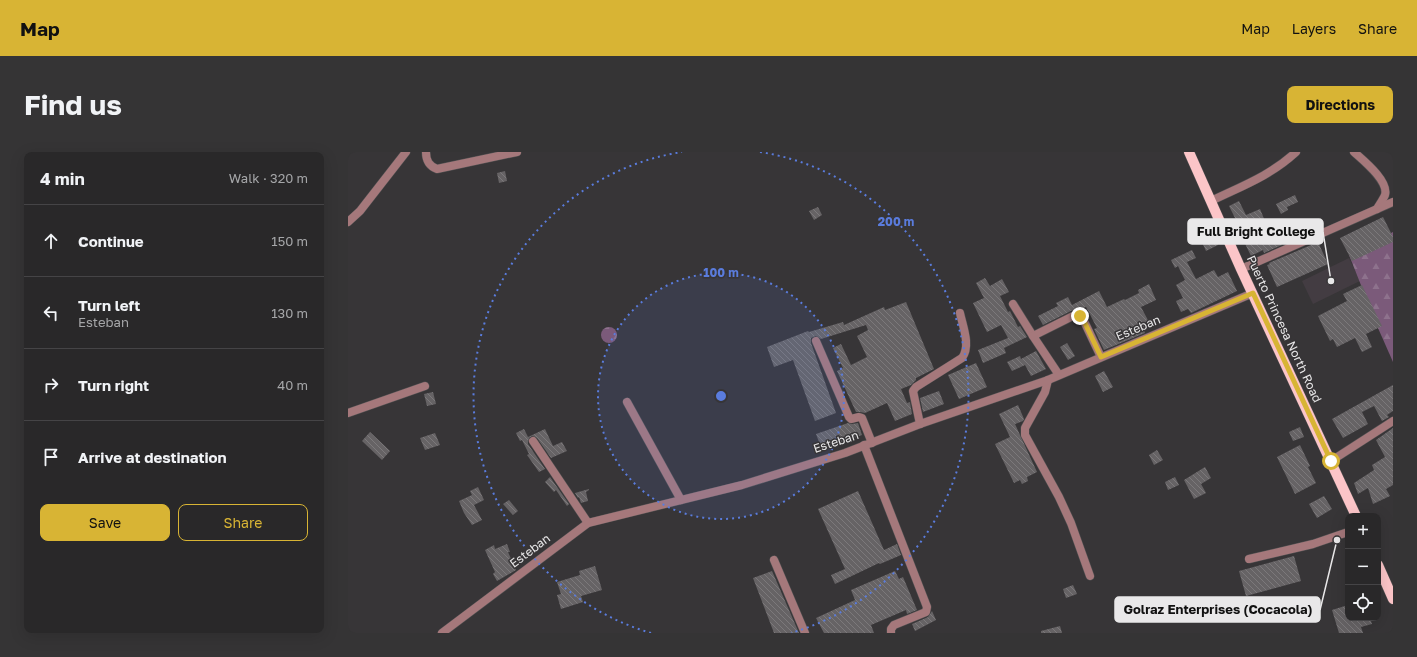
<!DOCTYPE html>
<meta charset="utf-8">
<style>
body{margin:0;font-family:"Golos Text",sans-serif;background:#353435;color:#f1f3f6}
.controls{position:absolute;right:12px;bottom:12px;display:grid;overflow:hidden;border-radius:8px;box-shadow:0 4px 16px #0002}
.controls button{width:36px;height:36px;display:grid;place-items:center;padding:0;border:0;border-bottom:1px solid #454446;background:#292829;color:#f1f3f6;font:20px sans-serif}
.stop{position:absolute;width:12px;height:12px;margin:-9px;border:3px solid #d8b434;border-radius:50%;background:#fff}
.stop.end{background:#d8b434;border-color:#fff;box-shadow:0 1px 4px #0008}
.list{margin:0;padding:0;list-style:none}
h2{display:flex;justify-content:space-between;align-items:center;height:52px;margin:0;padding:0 16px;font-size:17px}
h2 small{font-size:13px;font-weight:400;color:#a5a6a8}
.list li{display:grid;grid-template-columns:26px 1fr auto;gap:12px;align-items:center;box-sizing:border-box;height:72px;padding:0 16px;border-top:1px solid #454446}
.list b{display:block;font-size:15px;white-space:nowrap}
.list p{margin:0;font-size:13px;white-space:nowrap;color:#a5a6a8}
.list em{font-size:13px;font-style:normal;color:#a5a6a8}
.actions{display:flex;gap:8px;padding:12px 16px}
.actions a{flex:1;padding:9px 0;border:1px solid #d8b434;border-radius:8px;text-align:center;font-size:14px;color:#d8b434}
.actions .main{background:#d8b434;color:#111}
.icon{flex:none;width:22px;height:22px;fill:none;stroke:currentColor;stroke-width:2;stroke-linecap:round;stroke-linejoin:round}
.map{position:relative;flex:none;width:1045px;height:481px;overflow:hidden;border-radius:8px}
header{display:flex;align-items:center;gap:24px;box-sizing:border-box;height:56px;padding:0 20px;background:#d8b434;color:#111}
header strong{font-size:19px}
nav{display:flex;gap:22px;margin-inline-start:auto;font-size:14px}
.intro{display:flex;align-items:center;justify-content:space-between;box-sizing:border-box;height:96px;padding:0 24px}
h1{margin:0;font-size:28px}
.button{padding:10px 18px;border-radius:8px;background:#d8b434;color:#111;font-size:14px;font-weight:700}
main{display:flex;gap:24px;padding:0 24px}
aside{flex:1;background:#292829;border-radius:8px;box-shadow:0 4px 16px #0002}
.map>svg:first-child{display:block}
</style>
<header>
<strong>Map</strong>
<nav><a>Map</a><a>Layers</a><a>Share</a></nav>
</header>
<div class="intro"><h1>Find us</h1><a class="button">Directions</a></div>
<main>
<aside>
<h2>4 min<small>Walk · 320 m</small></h2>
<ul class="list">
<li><svg class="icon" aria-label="ahead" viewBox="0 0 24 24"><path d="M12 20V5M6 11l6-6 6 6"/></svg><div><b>Continue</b></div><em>150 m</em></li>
<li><svg class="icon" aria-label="left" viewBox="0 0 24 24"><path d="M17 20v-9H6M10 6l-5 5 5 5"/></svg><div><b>Turn left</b><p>Esteban</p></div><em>130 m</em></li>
<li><svg class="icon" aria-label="right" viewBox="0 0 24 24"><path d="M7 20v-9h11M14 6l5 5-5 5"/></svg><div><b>Turn right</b></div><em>40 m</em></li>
<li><svg class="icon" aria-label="arrive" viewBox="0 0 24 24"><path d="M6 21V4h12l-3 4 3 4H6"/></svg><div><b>Arrive at destination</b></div></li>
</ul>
<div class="actions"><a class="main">Save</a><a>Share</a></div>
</aside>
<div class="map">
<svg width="1045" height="481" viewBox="0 0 1045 481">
<defs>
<pattern id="forest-firs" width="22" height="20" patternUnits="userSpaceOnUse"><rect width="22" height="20" fill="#7b5a7a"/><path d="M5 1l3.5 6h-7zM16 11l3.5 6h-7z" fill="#8e728d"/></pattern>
<pattern id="building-back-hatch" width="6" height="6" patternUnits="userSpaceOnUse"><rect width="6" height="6" fill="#666365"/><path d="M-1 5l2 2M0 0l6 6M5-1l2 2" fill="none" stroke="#7c797b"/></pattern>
</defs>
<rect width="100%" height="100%" fill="#373537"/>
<path fill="#433c42" d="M1001 106 1012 129 965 152 954 129Z"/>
<g fill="url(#forest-firs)">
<path d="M1045 80V210L1030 176 1001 103Z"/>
<circle cx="261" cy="183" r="8"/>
</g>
<g fill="url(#building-back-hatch)">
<path d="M157 19 159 29 151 31 149 21Z"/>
<path d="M947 43 950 50 939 55 940 58 933 62 928 52Z"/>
<path d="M891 49 898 63 912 57 917 69 901 76 910 93 922 87 921 85 925 84 921 76 934 69 942 85 932 90 934 93 916 101 915 98 903 104 889 75 891 74 881 54Z"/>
<path d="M470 55 474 63 466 68 461 59Z"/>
<path d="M1035 65 1045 85V90L1004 109 992 86Z"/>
<path d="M866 84 870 93 858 99 854 90Z"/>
<path d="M970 90 980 112 929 135 919 113 922 112 921 111Z"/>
<path d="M844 98 848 106 839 110 848 127 866 118 870 125 880 120 889 139 843 161 840 157 833 160 828 149 835 146 828 133 837 128 830 114 827 116 823 108Z"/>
<path d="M637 126 642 134 654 127 661 140 652 144 660 160 662 159 670 175 672 174 679 185 656 196 658 201 635 211 630 198 660 186 653 173 639 180 625 151 636 146 628 131Z"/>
<path d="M801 132 808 148 793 155 802 172 795 176 797 181 756 198 746 177 749 176 738 155 731 158 723 159 695 173 690 164 710 154 708 151 720 145 724 153 751 139 759 155 776 147 777 148 791 141 790 138Z"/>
<path d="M1014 133 1034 174 1018 182 1024 195 1014 200 1007 186 989 195 985 187 982 189 970 164 999 149 995 142Z"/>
<path d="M558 150 586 217 568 226V228L563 233 553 237 559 251 562 250 564 262 547 269 539 251 517 261 512 260H508L489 219 495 216 485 196 493 192 503 213 519 205 509 184 520 178 518 173 473 187 468 184 463 186V191L488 261 467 269 445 208 426 215 419 195 460 179 461 180 495 170 496 173 536 155 537 158Z"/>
<path d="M719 191 727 204 720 208 712 195Z"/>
<path d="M688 199 698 217 683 224 677 213 664 219 659 210 672 204 673 207Z"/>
<path d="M628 211 639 235 611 247 600 223Z"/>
<path d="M756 219 765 235 755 240 747 224Z"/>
<path d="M1045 233V259L1039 263 1041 265 1034 269 1026 254 1014 260 1020 272 995 286 984 267Z"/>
<path d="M591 239 596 252 575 260 572 246Z"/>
<path d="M85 240 88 252 79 254 76 242Z"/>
<path d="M670 253 676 267 675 269 667 272 689 320 679 325 680 329 674 332 672 328 666 331 647 292 662 285 651 262Z"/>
<path d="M500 271 504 272 510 271 514 283 474 298 468 282Z"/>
<path d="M952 275 956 285 945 289 941 280Z"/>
<path d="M1045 276V333L1038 337 1042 344 1025 352 1020 336 1010 342 1006 331 1026 318 1024 313 1037 305 1028 288Z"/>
<path d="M176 277 180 285 197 277 205 294 214 290 219 299 203 306 189 286 185 284 182 285 180 289V292L197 317 191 320 179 303 181 302 174 288 172 289 168 281Z"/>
<path d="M22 280 42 299 34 308 14 289Z"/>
<path d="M87 281 92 293 77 298 72 286Z"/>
<path d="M952 293 962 314 960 315 968 331 947 342 929 305Z"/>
<path d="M809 298 815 308 806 313 801 303Z"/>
<path d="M857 315 863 326 853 332 858 341 846 347 836 328Z"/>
<path d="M202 325 221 352 219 354 208 338 206 340 197 330Z"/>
<path d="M827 325 831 333 820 338 817 330Z"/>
<path d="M130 335 136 348 126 353 134 368 124 373 116 361 111 349 124 343 122 339Z"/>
<path d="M241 337V338L238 340 240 349 233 351 231 345 230 346 227 341Z"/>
<path d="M510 339 536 398 549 392 553 403 532 412 531 411 487 432 483 423 497 417 470 357Z"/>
<path d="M976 344 984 357 969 366 961 352Z"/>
<path d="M161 348 170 359 165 363 155 352Z"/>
<path d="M159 392 162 400H160L168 418 149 429 145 422 147 420 137 398 146 393 147 397Z"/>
<path d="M946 404 953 429 898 444 891 419Z"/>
<path d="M247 414 254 438 233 444 235 450 213 457 209 443 213 442 209 430 232 423 231 419Z"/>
<path d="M424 419 451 481H426L405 426Z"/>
<path d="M547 419 551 427 555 425 569 458 559 462 558 458 523 473 526 481H476L468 466 507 448 503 438Z"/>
<path d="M725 433 729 442 718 446 715 437Z"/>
<path d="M1000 453V466H1022L1024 472 1013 475 1015 481H991L984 458Z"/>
<path d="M584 459 588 468 567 479 564 472 580 465Z"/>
<path d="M712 474 714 481H693V479Z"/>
</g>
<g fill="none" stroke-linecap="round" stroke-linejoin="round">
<defs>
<g id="minor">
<path d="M78 0C78 9 81 14 89 17L169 0"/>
<path d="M1006 0C1016 9 1041 29 1037 43 1035 48 1031 53 1029 57"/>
<path d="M863 49C894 34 922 24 948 0"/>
<path d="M0 70 12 59 58 0"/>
<path d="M893 117 1045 50"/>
<path d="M665 152 685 184"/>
<path d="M468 189 501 265 503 267 511 265 514 266 524 291"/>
<path d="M711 223 685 184 725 164H732L735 167 753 205"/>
<path d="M700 228 697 240 677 276V283L711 345 723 371 742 424"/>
<path d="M279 250 333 348"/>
<path d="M0 261 77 234"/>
<path d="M572 272 565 239 568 235 614 206C623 194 615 175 612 161"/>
<path d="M185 289 240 371"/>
<path d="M516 293 579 455 578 460 546 473 543 477V481"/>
<path d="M983 309 1045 269"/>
<path d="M901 407 965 392 1000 380"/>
<path d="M426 408 457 481"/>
<path d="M94 481 240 371 394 333 497 301 572 272 700 228 905 141"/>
</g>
<g id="major">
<path d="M841 0 893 117 1008 364"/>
<path d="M1030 413 1045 447"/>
</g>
</defs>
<use href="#minor" stroke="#535253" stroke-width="9"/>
<use href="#major" stroke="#535253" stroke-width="11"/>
<use href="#minor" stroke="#a5787b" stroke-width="8"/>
<use href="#major" stroke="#fcc5c8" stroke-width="10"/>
</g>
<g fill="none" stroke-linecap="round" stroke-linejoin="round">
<path stroke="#d8b434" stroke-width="5" d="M732 164 735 167 753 205 905 141 983 309"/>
</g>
<circle cx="373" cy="244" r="123" fill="#5a7cdd" fill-opacity=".12"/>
<g fill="none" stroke="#5a7cdd" stroke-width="2" stroke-dasharray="2 4">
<circle cx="373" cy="244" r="123"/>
<path d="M303 481A247 247 0 0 1 334 0M412 0A247 247 0 0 1 443 481"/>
</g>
<g text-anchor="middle" stroke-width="3" stroke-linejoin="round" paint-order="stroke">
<g font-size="12" fill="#e9e8e9" stroke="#373537">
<text transform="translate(790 176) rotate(-23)" y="4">Esteban</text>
<text transform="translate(936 177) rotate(65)" y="4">Puerto Princesa North Road</text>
<text transform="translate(488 290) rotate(-18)" y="4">Esteban</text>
<text transform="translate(182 399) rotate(-37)" y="4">Esteban</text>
</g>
</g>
<circle cx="373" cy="244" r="6" fill="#5a7cdd" stroke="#373537" stroke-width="2"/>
<g font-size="12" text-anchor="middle" font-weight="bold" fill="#5a7cdd" stroke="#373537" stroke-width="3" stroke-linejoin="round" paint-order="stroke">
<text x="548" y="74">200 m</text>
<text x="373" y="125">100 m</text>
</g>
<path fill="none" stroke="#e9e8e9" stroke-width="1.5" d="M983 129L975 80M989 388L972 458"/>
<g fill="#e9e8e9" stroke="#373537" stroke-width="1.5">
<circle cx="983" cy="129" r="4"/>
<circle cx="989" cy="388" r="4"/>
</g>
<g fill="#e9e8e9" stroke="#e9e8e9" stroke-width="1.5">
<rect x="840" y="67" width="135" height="25" rx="4"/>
<rect x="767" y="445" width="205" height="25" rx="4"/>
</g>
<g font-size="13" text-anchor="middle" font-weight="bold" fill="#111">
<text x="908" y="84">Full Bright College</text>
<text x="870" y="462">Golraz Enterprises (Cocacola)</text>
</g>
</svg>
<div class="controls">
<button>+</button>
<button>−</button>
<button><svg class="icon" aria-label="locate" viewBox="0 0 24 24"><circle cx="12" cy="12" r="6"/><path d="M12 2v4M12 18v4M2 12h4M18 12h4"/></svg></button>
</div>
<div class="stop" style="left:983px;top:309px"></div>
<div class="stop end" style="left:732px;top:164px"></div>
</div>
</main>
